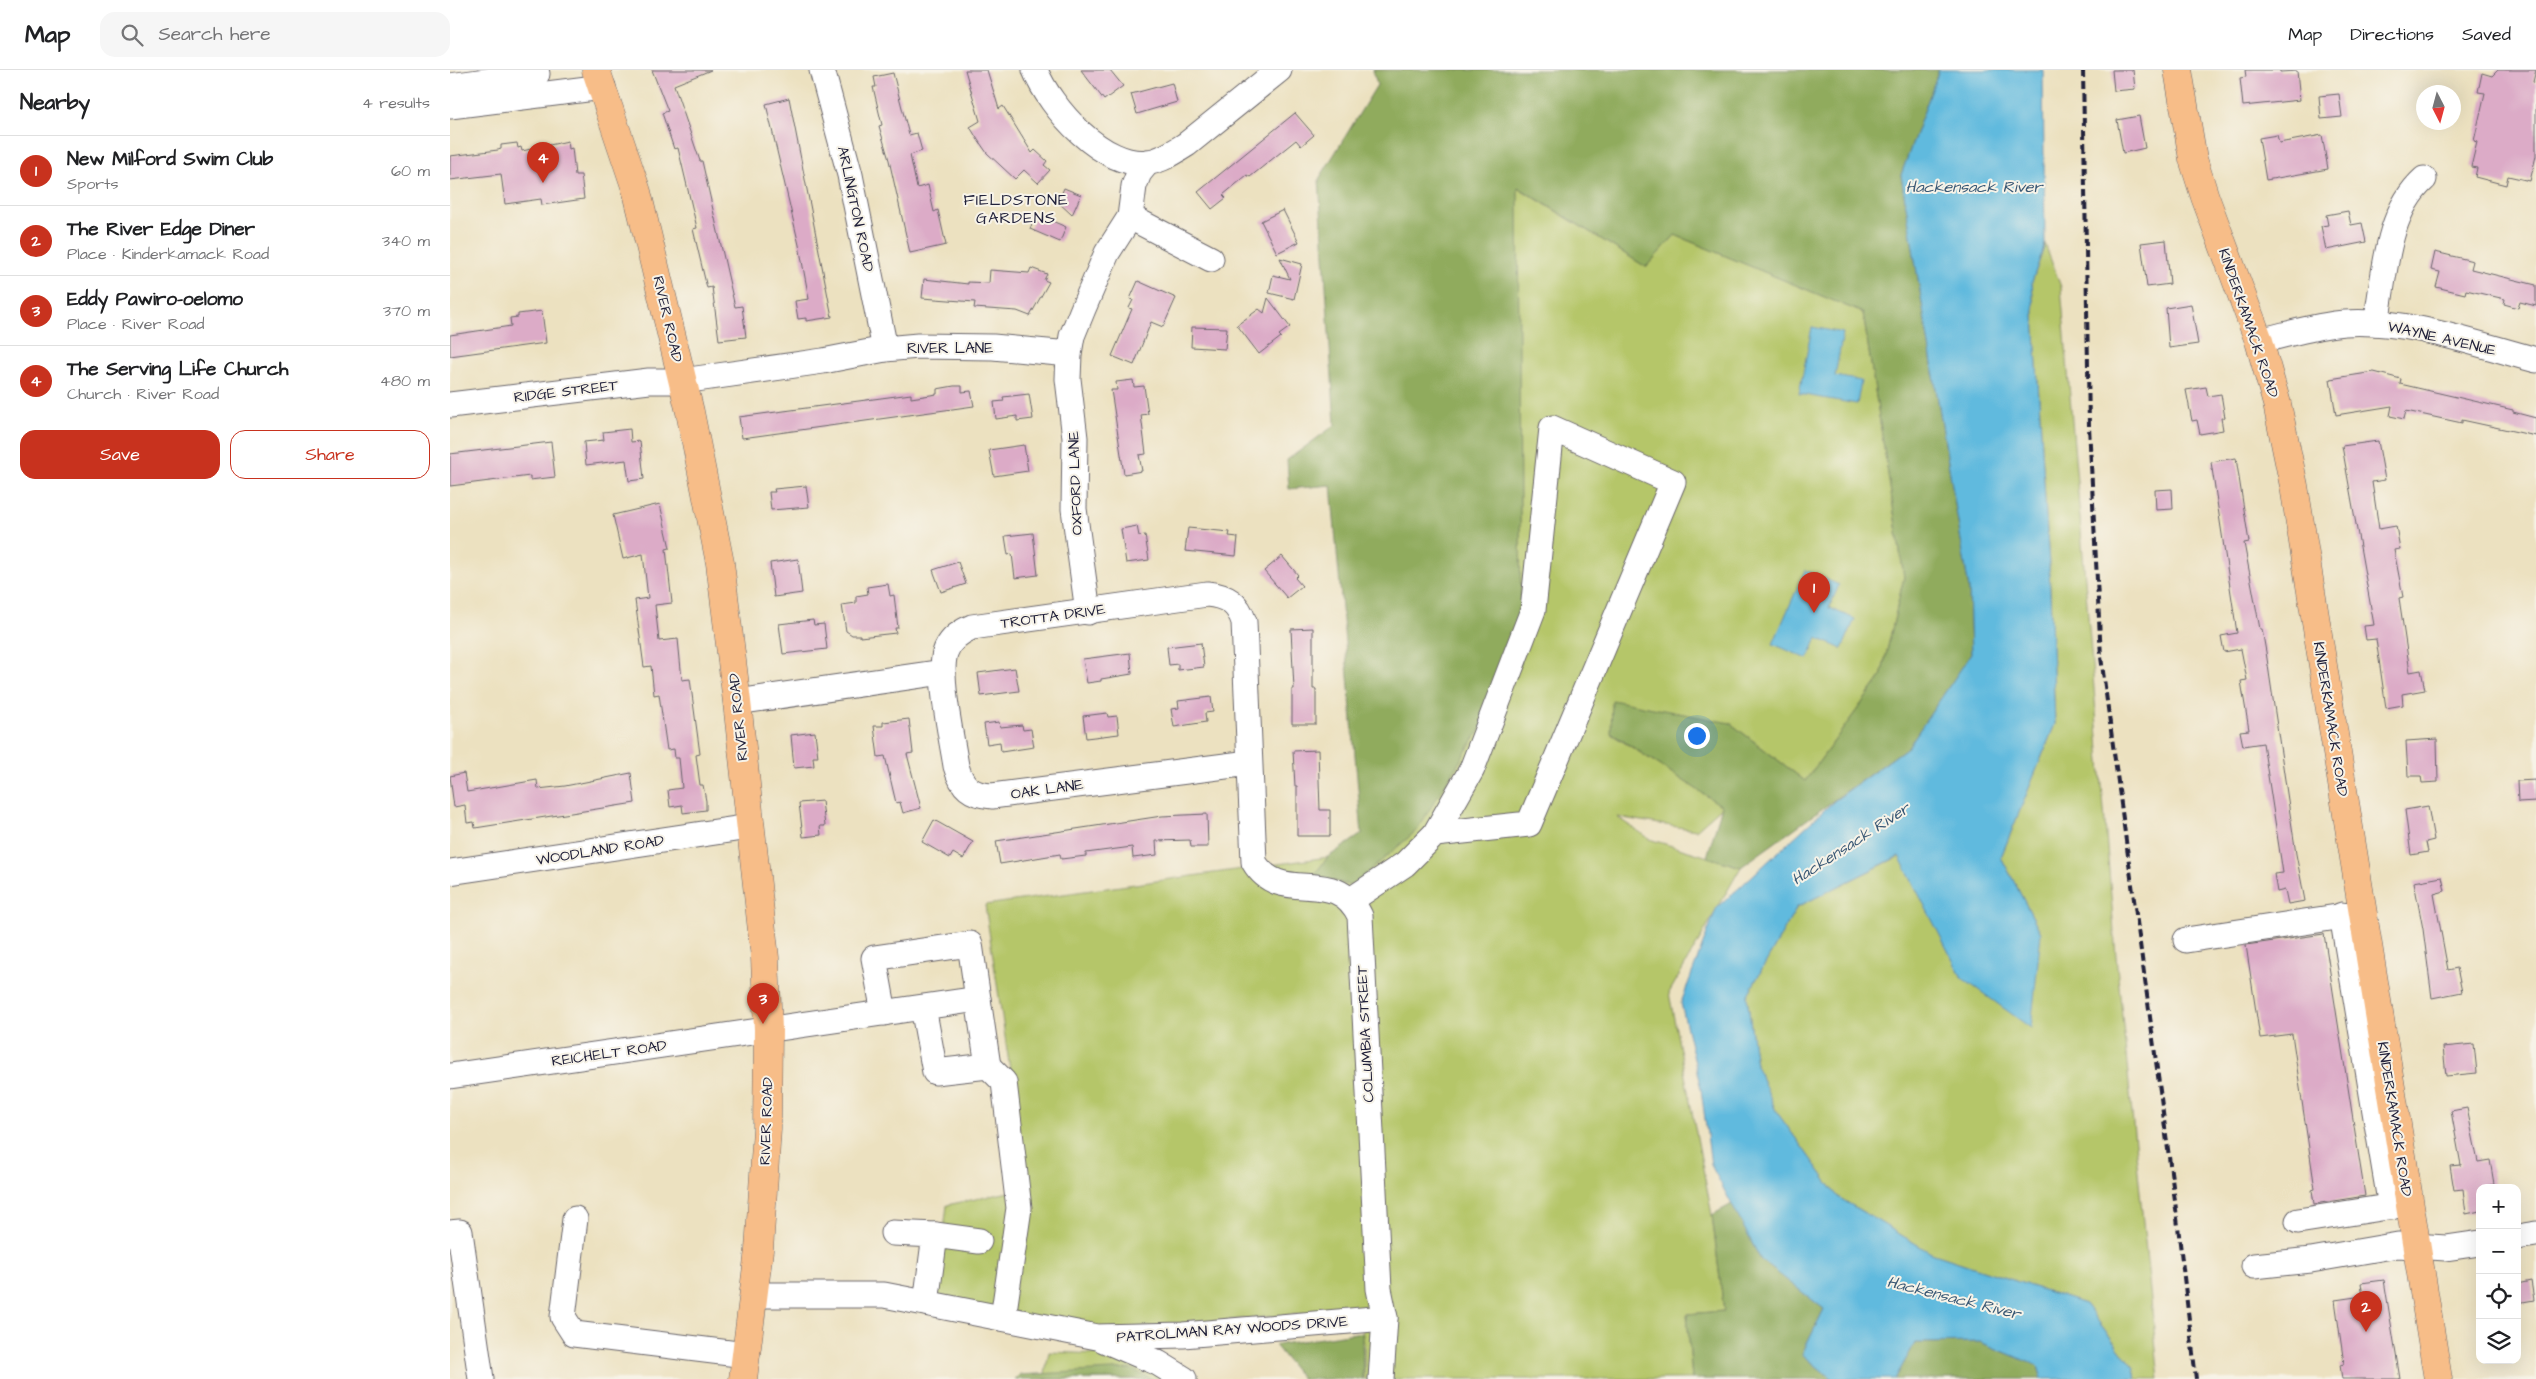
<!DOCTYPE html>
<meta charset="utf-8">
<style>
body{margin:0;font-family:"Architects Daughter",sans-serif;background:#f6f6f6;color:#202124}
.controls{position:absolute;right:15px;bottom:15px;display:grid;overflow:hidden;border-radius:10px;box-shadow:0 5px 20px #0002}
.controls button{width:45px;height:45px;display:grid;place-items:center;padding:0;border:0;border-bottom:1px solid #e0e0e0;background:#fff;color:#202124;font:25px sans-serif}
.compass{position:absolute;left:1966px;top:15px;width:45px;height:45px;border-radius:50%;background:#fff;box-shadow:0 5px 20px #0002;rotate:174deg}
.you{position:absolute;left:1246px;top:665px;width:18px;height:18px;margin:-12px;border:4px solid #fff;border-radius:50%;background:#1a73e8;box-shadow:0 0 0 8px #1a73e833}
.badge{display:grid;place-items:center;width:32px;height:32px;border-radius:50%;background:#c8321e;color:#fff;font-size:16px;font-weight:700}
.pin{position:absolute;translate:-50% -41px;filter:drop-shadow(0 1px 2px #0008)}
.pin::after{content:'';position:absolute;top:26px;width:18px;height:15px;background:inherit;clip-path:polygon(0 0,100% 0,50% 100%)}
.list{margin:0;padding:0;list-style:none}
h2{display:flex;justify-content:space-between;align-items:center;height:65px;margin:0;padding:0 20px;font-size:21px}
h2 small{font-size:16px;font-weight:400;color:#757577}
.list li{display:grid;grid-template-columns:32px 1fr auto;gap:15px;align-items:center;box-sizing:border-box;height:70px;padding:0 20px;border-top:1px solid #e0e0e0}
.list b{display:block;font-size:19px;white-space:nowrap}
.list p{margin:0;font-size:16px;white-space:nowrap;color:#757577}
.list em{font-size:16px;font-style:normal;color:#757577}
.actions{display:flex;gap:10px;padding:15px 20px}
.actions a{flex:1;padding:11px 0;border:1px solid #c8321e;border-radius:15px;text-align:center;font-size:18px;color:#c8321e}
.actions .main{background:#c8321e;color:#fff}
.icon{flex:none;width:28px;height:28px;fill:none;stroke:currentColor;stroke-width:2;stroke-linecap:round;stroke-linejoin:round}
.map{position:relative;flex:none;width:2086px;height:1309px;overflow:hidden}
header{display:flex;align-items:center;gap:30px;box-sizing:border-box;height:70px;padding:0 25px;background:#fff;border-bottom:1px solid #e0e0e0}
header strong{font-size:24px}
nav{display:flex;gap:28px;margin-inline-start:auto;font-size:18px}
.search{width:350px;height:45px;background:#f6f6f6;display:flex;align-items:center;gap:12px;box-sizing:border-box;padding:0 18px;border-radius:15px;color:#757577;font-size:19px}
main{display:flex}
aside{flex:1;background:#fff}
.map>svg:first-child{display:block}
</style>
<header>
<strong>Map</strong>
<div class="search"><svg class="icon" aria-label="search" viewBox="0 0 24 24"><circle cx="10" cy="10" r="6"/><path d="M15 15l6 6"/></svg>Search here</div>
<nav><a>Map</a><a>Directions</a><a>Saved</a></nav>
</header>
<main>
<aside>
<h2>Nearby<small>4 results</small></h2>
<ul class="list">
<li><span class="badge">1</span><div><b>New Milford Swim Club</b><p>Sports</p></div><em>60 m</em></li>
<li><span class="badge">2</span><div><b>The River Edge Diner</b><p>Place · Kinderkamack Road</p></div><em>340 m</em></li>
<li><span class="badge">3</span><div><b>Eddy Pawiro-oelomo</b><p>Place · River Road</p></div><em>370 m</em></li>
<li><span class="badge">4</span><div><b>The Serving Life Church</b><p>Church · River Road</p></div><em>480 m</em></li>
</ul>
<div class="actions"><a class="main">Save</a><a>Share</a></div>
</aside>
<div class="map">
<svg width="2086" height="1309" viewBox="0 0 2086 1309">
<rect width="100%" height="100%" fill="#f7f3e8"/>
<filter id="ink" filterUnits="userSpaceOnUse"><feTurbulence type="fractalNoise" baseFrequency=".02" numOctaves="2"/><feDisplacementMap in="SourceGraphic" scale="10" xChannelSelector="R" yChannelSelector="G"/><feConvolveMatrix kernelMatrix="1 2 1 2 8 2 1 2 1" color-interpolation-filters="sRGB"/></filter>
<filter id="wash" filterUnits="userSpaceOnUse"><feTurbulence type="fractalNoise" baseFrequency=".0096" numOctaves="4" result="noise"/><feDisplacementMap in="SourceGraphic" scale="20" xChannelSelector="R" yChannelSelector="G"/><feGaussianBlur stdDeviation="1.12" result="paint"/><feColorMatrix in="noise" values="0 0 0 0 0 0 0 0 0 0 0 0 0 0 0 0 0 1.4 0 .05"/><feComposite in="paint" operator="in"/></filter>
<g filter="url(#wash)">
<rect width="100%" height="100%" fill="#ece1c0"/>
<g fill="#b5c669" stroke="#6c7452">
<path d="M1067 117 1196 197 1225 165 1413 243 1454 507 1431 607 1355 711 1280 653 1161 664 1273 736 1246 760 1167 747 1199 769 1291 797 1219 923 1262 1145 1274 1241 1237 1244 1242 1309H914V1274L909 1239 650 1261 485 1235 497 1135 578 1118 535 835 878 787 864 805 902 816 1071 594Z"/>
<path d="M1595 174 1611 217 1666 886 1709 1309H1686L1684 1298 1635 1234 1481 1183 1388 1127 1326 1041 1306 995 1297 926 1347 837 1450 786 1512 908 1591 863 1551 787 1605 654 1599 495 1582 212Z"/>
<path d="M707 1279 715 1309H594L599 1282 650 1284Z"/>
</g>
<g fill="#90ab5d" stroke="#59664c">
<path d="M923 0H1489L1451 105 1519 519 1521 584 1458 677 1291 797 1257 787 1272 736 1161 663 1162 630 1280 653 1355 711 1431 607 1454 507 1413 243 1225 165 1196 197 1068 117 1071 594 966 761 902 816 864 805 878 787 912 764 881 415 839 419 837 390 885 355 869 109 927 15Z"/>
<path d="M1282 1134 1311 1190 1374 1239 1352 1284 1382 1309H1242L1237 1244 1274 1241 1262 1145Z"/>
<path d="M912 1262 913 1309H852L825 1275Z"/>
<path d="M1530 1272 1588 1296 1592 1309H1445L1465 1273Z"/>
<path d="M681 1299 702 1309H565L569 1305Z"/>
</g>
<g fill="#61bade" stroke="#426e8c">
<path d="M1489 0H1593L1595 174 1582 212 1599 495 1605 654 1551 787 1591 863 1581 958 1512 908 1449 786 1347 837 1297 926 1306 995 1326 1041 1388 1127 1481 1183 1635 1234 1684 1298 1686 1309H1592L1588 1296 1530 1272 1465 1273 1445 1309H1382L1352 1284 1374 1239 1311 1190 1261 1095 1251 1019 1231 933 1266 839 1384 731 1458 677 1521 584 1519 519 1451 105Z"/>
<path d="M1362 257 1393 263 1385 306 1411 311 1407 334 1349 324Z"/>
<path d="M1355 500 1389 515 1379 538 1405 549 1392 579 1367 568 1358 589 1323 574Z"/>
</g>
<g id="blocks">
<g fill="#dcabc7">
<path d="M202 0H261L224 15 250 91H252L285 237 292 236 296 267 269 270 262 217 257 218 243 159 247 158 228 78 224 79 212 43 218 41Z"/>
<path d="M515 0H537L549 39 553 36 582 83 585 80 597 91 594 95 600 100 588 113 574 100 565 109 537 83 528 70 520 57 530 51Z"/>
<path d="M631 0H660L673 16 654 30Z"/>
<path d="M1662 0H1683L1685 19 1664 21Z"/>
<path d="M1795 0H1830V2L1847 1 1850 30 1793 36 1790 8 1796 7Z"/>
<path d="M2048 0H2086L2083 12 2086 13V86L2080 111 2058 106 2056 115 2025 107 2027 98 2021 97 2027 72 2024 71 2035 23 2028 22 2032 3 2042 6Z"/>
<path d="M443 3 459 65 467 63 472 81 460 85 467 118 478 115 484 142 488 140 496 175 460 183 439 90 429 56 432 55 423 17H426L424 7Z"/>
<path d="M722 13 727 32 687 44 681 24Z"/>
<path d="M1889 24 1892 47 1871 49 1869 26Z"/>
<path d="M339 28 382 247 356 251V248L348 249 345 231 359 229 349 175 316 34Z"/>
<path d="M845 43 864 65 851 76 846 70 800 107 797 105 773 125 776 128 762 139 748 122Z"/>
<path d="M1689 46 1695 78 1673 83 1667 50Z"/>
<path d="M1827 65 1829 73 1872 65 1878 99 1816 110 1809 68Z"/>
<path d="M118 71 119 79 122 78 125 105H131L134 129 92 135 91 129 55 134 51 104 0 110V86L48 80 51 79V75L67 73 68 78 71 77 72 81Z"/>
<path d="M614 118 631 125 622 145 608 132Z"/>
<path d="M833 140 849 172 827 183 811 151Z"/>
<path d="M1898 141 1901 155 1912 153 1916 172 1876 180 1871 156 1878 155 1876 145Z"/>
<path d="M586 144 616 157 610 172 580 159Z"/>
<path d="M1716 170 1720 214 1697 217 1691 173Z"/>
<path d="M1985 182 2023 191 2021 199 2086 215V236L2070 232 2068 238 2054 234 2055 229 2016 220 2015 224 1986 217 1990 202 1981 200Z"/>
<path d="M830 188 852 194 844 229 819 223 823 205 840 209Z"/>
<path d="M581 198 597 204 594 210 599 212 580 246 567 241 524 238 525 232 472 228 474 209 518 214V212L539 213 540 200 579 203Z"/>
<path d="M688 211 726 228 713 257 701 252 684 295 662 286 682 239 679 238 683 230 680 229Z"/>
<path d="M818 228 840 257 829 265 831 267 809 284 787 255 809 239 814 243Z"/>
<path d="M1741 234 1748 274 1719 278 1716 238Z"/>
<path d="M92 241 96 273 0 286V265L61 256 60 248 68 247V244Z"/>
<path d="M742 257 777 258 775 279 741 277Z"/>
<path d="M1924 302 1951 309 1950 314 2063 340V342L2086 348V366L2012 350V353L1956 341 1954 349 1940 346 1942 336 1886 345 1880 309Z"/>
<path d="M683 310 684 317 694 316 698 344 691 345 696 384 689 385 692 401 674 404 661 320H667L666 312Z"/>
<path d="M504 316H512V322L521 321 524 336 292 368 289 347 461 324V328L487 324V319Z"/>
<path d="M1756 317 1758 326 1771 324 1775 348H1771L1773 360 1750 364 1747 350 1742 351 1736 320Z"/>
<path d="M579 324 583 349 567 351V346L546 349 544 332 554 331 553 327Z"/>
<path d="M180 359 181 372 190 371 194 409 179 411 176 390 136 395 134 372 154 370 153 362Z"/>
<path d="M1928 371 1935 410 1922 412 1929 459 1946 456 1950 479 1944 480 1953 527 1949 528 1960 602 1971 600 1975 620 1952 624 1953 635 1936 638 1926 569 1916 570 1914 556 1924 555 1892 376Z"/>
<path d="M101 372 105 407 80 410V406L0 416V384Z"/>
<path d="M574 375 578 401 544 406 539 380Z"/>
<path d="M1786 388 1799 472 1794 473 1810 559H1812L1816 582 1846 784 1855 831 1838 834 1835 820 1827 822 1824 804 1833 803 1813 673 1793 676 1790 661 1799 660 1791 611 1797 610 1791 579 1774 582 1771 566 1787 563 1761 392Z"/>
<path d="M356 416 359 437 321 440 319 422H325L324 419Z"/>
<path d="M1722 419 1723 439 1706 440 1705 420Z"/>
<path d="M210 434 220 478 216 479 222 533 205 535 209 571 228 569 232 610 240 609 250 684 246 685 250 715H253L256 731V740L233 743 232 735 220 737 218 720 232 718 229 688H225L224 679 217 680 209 624 204 625 201 596 194 597 185 530 198 528 193 484 173 489 163 445Z"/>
<path d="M687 456 689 466 695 465 699 490 676 493 671 459Z"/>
<path d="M738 458 780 462 779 466 788 467 786 486 735 481Z"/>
<path d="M583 463 588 505 565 508 562 484 558 485 555 466Z"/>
<path d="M832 486 848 505 845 508 852 516 837 528 814 501Z"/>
<path d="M348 489 352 523 324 527 320 493Z"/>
<path d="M508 492 516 514 491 522 483 500Z"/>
<path d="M438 514 440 526 444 525 448 558H445L446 563 410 567V565H402L396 561 392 535 406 533V526L418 524 417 517Z"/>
<path d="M363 550 364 555 374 554 377 579 333 584 329 554Z"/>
<path d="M863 558V619H866V654H842V619H844L841 559Z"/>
<path d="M751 573 754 597 728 600V594L719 595 717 577Z"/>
<path d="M680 583 682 604 651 609V611L637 613 633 589Z"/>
<path d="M565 598 569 621 531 626 528 603Z"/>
<path d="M761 627 763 642 755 643 756 652 724 657 721 639 729 638 728 631Z"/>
<path d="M657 643 658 647 667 646 669 664 636 668 633 646Z"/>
<path d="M459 649 463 683 457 684 471 738 453 743 450 732 446 733 435 686 428 687 424 656H433V652Z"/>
<path d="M549 652 550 657 572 655 573 660 581 659 584 677 551 682 550 672 537 674 534 654Z"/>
<path d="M365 662 368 687H363L364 696 344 698 341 665Z"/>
<path d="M1987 669 1988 712 1972 713 1971 706H1958L1956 671Z"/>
<path d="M868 680 870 740H880V766H847V716H845L843 681Z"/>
<path d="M14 703 17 722 87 710 88 719 115 716 181 703 185 733 25 758 24 752 17 753 15 735 4 737 0 706Z"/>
<path d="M2086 710V731L2068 732 2067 711Z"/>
<path d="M372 731 375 756H370L371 765 353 767 349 733Z"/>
<path d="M1978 736 1984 770 1976 772 1978 782 1961 785 1955 740Z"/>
<path d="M757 744 758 777H741L740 770 706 771 707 785 683 788 682 777 636 783V786L611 789 610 784 550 794 546 771 712 746Z"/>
<path d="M484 750 523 772 513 789 503 783 500 788 472 772Z"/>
<path d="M1992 807 1995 821 1984 824 1987 840 1998 900 2007 898 2012 922 1982 928 1973 859 1964 812Z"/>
<path d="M1874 864 1915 1126 1864 1134 1862 1120 1865 1119 1842 964 1810 968 1796 875Z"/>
<path d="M2024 974 2027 1003 1996 1006 1993 977Z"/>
<path d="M2017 1038 2028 1092 2040 1090 2044 1114 2030 1118V1141L2016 1144 2013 1119 2004 1120 2000 1096 2011 1095 2001 1041Z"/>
<path d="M1934 1210 1950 1309H1892L1890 1295 1894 1294 1885 1230 1913 1226 1911 1213Z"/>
<path d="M2081 1211 2084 1230 2067 1233V1214Z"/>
</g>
</g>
</g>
<g filter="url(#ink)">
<use href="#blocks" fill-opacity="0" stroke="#69656a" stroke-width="1"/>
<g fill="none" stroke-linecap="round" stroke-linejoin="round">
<defs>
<g id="minor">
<path d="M372 0 400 105 435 279"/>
<path d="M585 0C600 38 654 99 699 92 713 90 726 81 737 74L829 0"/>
<path d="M0 16 87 4"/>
<path d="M0 36 153 17"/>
<path d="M680 147 761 189"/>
<path d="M1926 253C1935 205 1936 143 1974 109"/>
<path d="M1809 271C1836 265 1866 255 1895 253 1959 249 2025 274 2086 290"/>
<path d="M0 335 199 311H232L373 291 435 279 468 276 543 277 619 284"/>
<path d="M638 542 624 439 625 368 618 309 619 284 622 266 633 239 657 183 680 147 684 116 689 103 698 92"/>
<path d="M287 632 493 602"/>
<path d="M799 693 542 726C521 725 512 717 506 696 502 670 488 607 495 583 499 570 510 562 522 557L757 524C777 526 788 533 794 552L804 792C831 838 885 793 910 846L929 1219 935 1248 931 1309"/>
<path d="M0 802 299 757"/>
<path d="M901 830 955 794 985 764 1022 699 1083 540 1102 358 1223 412 1079 754 985 764"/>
<path d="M1892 845 1941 1137"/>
<path d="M1736 870 1907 844"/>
<path d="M434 943 424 888 520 874 528 929"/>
<path d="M538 996 554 1012 569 1138 553 1248"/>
<path d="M0 1006 528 929 538 996 485 1002 473 937"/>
<path d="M125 1149 113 1247 124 1264 296 1285"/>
<path d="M1848 1151 1957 1134"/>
<path d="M0 1163 10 1162 31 1309"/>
<path d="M443 1163 485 1165 476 1233"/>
<path d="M485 1165 529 1171"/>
<path d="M2067 1167 2086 1164"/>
<path d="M1804 1196 1861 1190 1948 1175 1996 1178 2030 1173"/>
<path d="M303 1225H434L647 1267 733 1265 935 1248"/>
<path d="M654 1270 708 1293 734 1309"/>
</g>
<g id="major">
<path d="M146 0 187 122 240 342 270 493 287 632 315 888 318 960 317 1059 309 1180 293 1309"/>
<path d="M1728 0 1743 89 1755 127 1809 271 1827 334 1844 416 1988 1309"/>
</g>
</defs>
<use href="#minor" stroke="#69656a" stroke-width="27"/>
<use href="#major" stroke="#69656a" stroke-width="29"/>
<use href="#minor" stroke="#fff" stroke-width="25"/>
<use href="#major" stroke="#f7bd88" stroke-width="28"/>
<path stroke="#22223b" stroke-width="4" stroke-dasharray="8 4" stroke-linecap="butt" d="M1633 0 1639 356 1651 587 1725 1131 1746 1309"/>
</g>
</g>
<g text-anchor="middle" stroke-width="4" stroke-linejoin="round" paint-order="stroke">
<g font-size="15" fill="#22223b" stroke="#f7f3e8">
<text transform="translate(406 139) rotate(78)" y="5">ARLINGTON ROAD</text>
<text transform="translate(218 249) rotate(77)" y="5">RIVER ROAD</text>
<text transform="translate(1799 253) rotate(71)" y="5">KINDERKAMACK ROAD</text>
<text transform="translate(1992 268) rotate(13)" y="5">WAYNE AVENUE</text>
<text x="500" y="283">RIVER LANE</text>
<text transform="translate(116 321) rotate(-7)" y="5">RIDGE STREET</text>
<text transform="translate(625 413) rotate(-92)" y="5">OXFORD LANE</text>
<text transform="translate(603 546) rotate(-8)" y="5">TROTTA DRIVE</text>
<text transform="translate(288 647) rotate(-96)" y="5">RIVER ROAD</text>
<text transform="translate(1881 649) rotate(81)" y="5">KINDERKAMACK ROAD</text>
<text transform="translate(597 719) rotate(-8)" y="5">OAK LANE</text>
<text transform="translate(150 780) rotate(-9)" y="5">WOODLAND ROAD</text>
<text transform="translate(915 964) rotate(-93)" y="5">COLUMBIA STREET</text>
<text transform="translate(159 983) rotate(-8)" y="5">REICHELT ROAD</text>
<text transform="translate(1945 1049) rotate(81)" y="5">KINDERKAMACK ROAD</text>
<text transform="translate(316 1051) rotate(-88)" y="5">RIVER ROAD</text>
<text transform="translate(782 1259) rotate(-4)" y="5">PATROLMAN RAY WOODS DRIVE</text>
</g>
<g font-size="16" font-style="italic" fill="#385774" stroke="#f7f3e8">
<text x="1524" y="122">Hackensack River</text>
<text transform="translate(1400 773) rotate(-33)" y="6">Hackensack River</text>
<text transform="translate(1504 1227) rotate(14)" y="6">Hackensack River</text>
</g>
<g font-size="16" letter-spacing="1" fill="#22223b" stroke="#f7f3e8">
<text x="566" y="135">FIELDSTONE<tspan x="566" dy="18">GARDENS</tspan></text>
</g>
</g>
</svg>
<div class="controls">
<button>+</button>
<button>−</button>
<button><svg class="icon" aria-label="locate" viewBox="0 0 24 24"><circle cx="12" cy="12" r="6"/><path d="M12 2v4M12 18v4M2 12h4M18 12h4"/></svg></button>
<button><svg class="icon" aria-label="layers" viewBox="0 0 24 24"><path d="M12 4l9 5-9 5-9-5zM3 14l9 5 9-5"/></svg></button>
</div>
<svg class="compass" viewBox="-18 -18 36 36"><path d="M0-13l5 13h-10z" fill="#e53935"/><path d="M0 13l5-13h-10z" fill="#757577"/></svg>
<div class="you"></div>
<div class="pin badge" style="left:1364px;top:543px">1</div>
<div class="pin badge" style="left:1916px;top:1262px">2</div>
<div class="pin badge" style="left:313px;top:954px">3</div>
<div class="pin badge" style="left:93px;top:113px">4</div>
</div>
</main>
